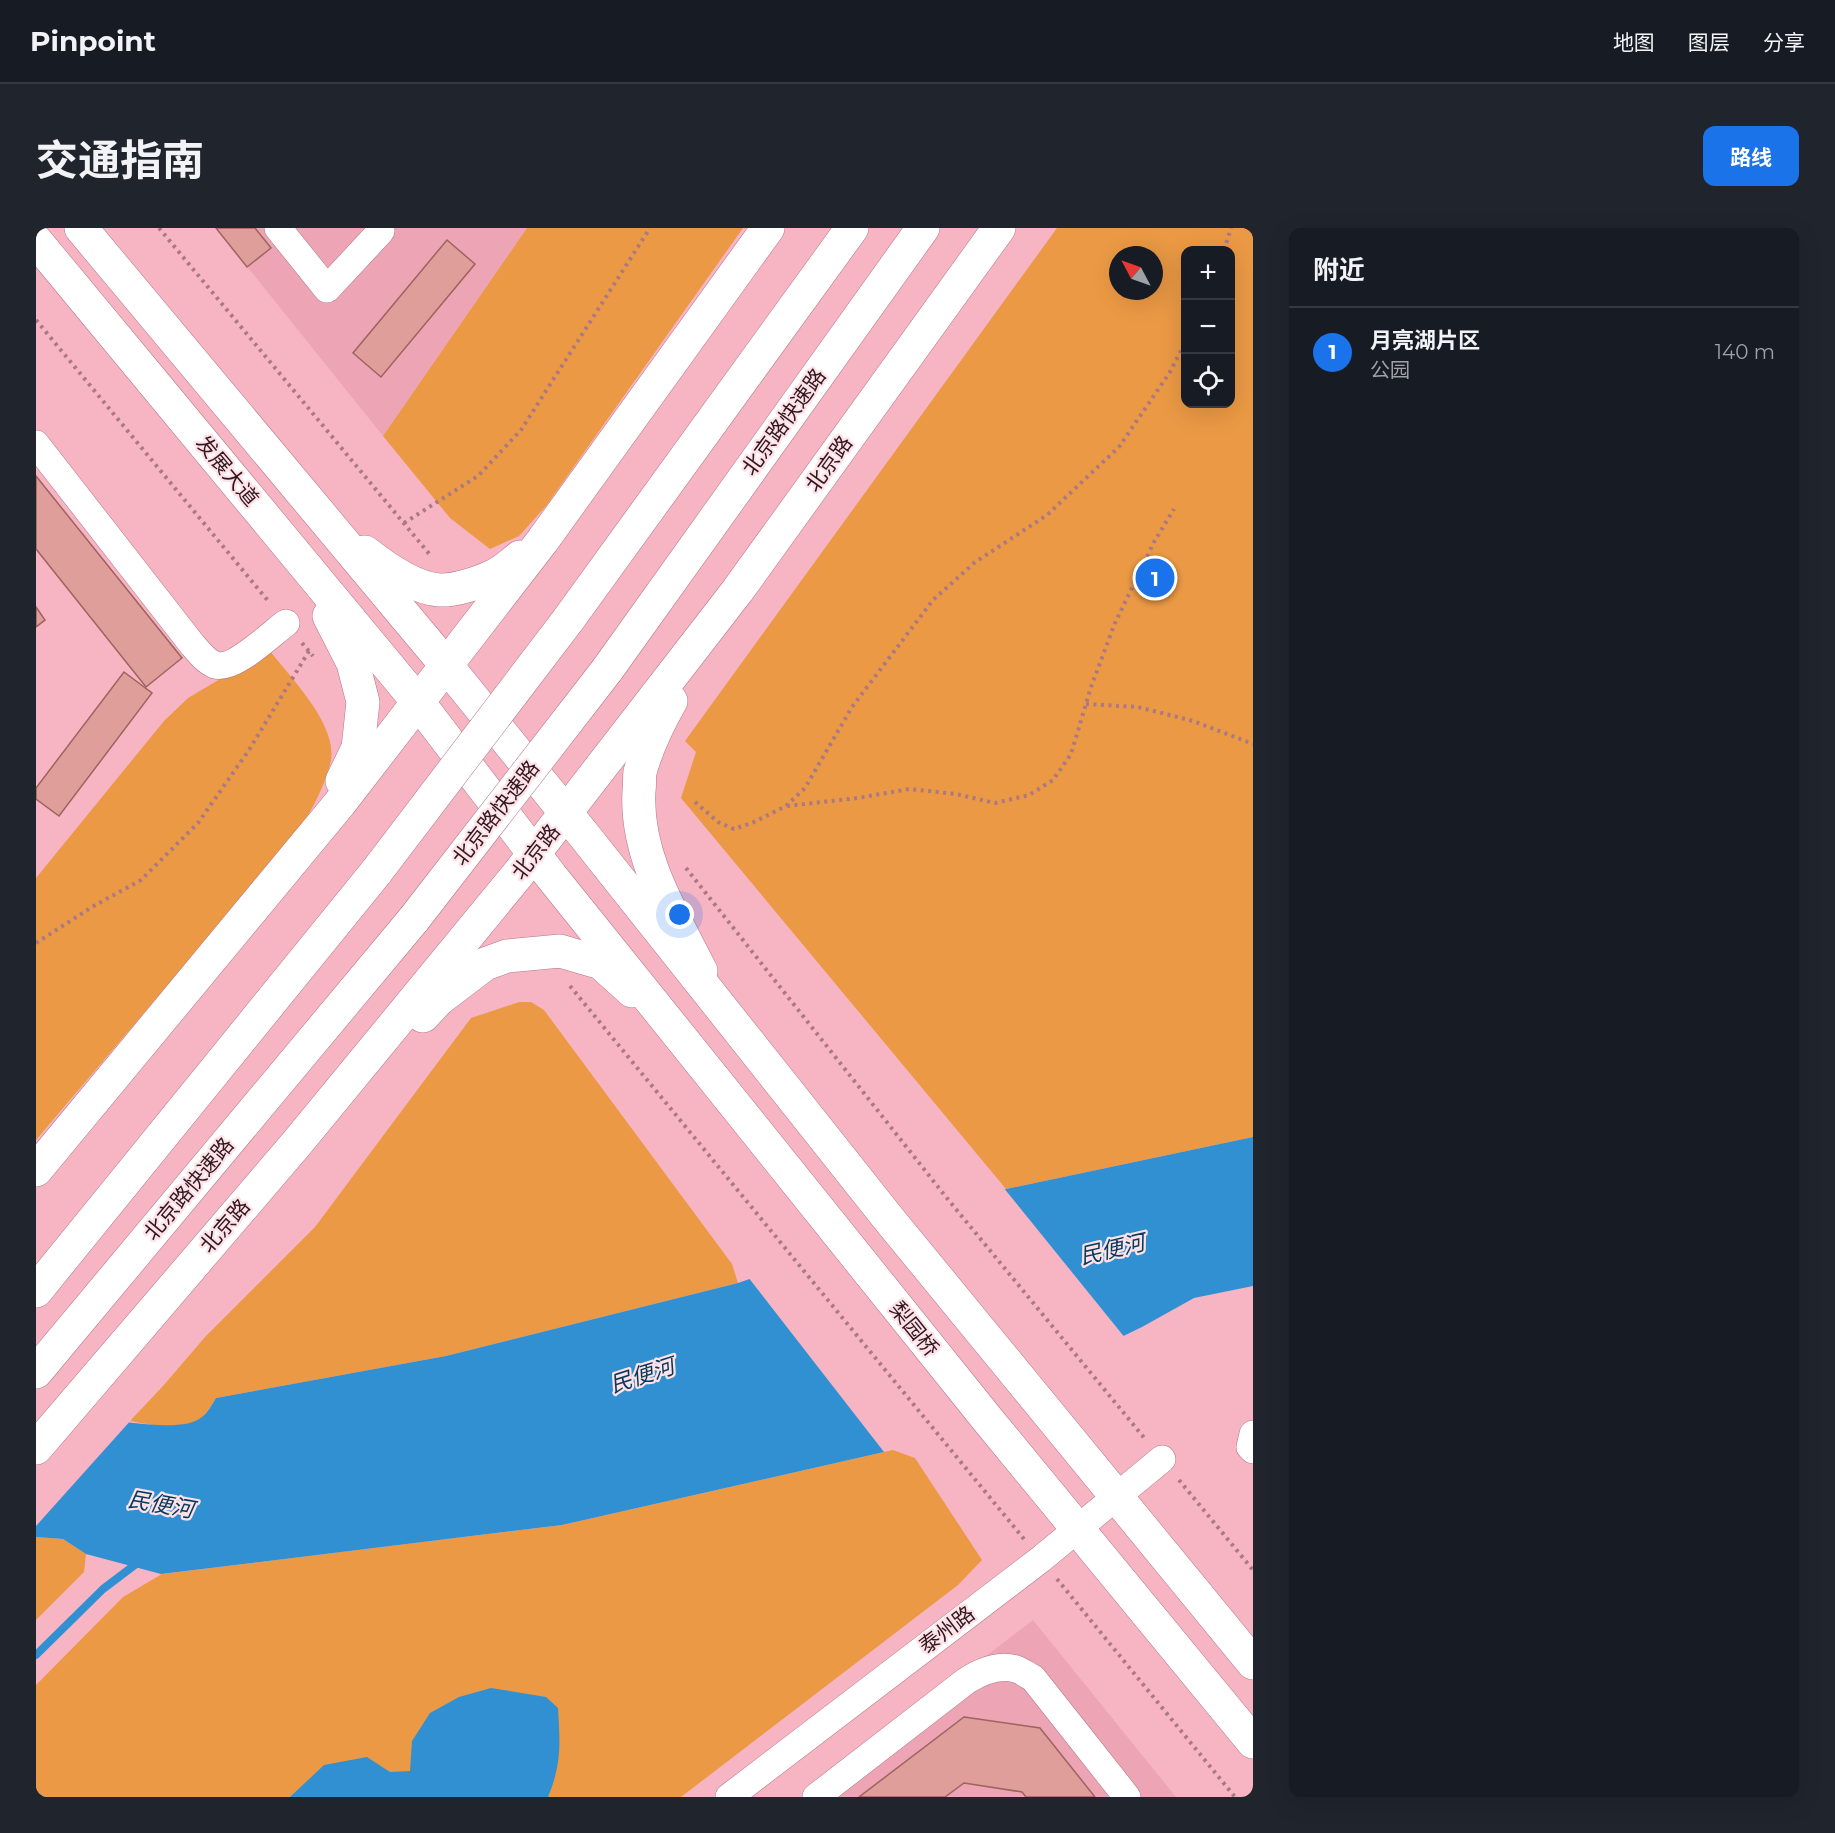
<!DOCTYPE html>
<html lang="zh">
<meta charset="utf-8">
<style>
body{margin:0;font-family:Montserrat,"Noto Sans SC",sans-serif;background:#20242c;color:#f1f3f6}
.controls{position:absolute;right:18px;top:18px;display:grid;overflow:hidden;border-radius:12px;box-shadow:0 6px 24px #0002}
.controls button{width:54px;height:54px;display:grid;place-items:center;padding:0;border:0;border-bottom:2px solid #363941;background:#171b24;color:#f1f3f6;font:30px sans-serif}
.compass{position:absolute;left:1073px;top:18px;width:54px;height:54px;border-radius:50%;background:#171b24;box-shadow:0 6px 24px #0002;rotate:311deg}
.you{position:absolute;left:644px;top:687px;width:21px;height:21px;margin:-15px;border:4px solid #fff;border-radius:50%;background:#1a73e8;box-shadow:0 0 0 9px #1a73e833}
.badge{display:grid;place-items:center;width:39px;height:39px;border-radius:50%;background:#1a73e8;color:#fff;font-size:20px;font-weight:700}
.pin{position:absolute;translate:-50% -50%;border:3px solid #fff;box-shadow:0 2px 6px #0006}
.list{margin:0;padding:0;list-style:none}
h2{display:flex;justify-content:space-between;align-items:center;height:78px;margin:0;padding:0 24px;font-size:26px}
h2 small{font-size:20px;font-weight:400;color:#9ea1a6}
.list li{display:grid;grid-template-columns:39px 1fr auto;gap:18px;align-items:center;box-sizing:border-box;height:90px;padding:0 24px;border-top:2px solid #363941}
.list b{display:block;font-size:22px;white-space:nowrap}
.list p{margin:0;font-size:20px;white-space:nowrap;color:#9ea1a6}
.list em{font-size:20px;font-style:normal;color:#9ea1a6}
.icon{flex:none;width:33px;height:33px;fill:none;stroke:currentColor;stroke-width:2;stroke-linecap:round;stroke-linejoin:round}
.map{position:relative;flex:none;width:1217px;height:1569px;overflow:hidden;border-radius:12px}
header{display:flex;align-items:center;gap:36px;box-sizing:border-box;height:84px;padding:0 30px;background:#171b24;border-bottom:2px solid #363941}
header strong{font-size:28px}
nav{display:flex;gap:33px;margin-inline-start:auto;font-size:21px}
.intro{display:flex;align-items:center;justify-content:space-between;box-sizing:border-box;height:144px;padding:0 36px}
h1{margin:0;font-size:42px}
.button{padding:15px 27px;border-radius:12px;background:#1a73e8;color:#fff;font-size:21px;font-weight:700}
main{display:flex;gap:36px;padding:0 36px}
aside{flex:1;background:#171b24;border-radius:12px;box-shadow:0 6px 24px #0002}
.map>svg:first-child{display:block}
</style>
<header>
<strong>Pinpoint</strong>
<nav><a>地图</a><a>图层</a><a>分享</a></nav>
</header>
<div class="intro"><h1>交通指南</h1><a class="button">路线</a></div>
<main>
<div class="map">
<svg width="1217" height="1569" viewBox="0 0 1217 1569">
<rect width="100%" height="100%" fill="#f7b5c4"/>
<g fill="#eda5b6">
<path d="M180 0H491L347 208Z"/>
<path d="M997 1392 1140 1569H765Z"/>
</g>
<g fill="#eb9944" fill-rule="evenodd">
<path d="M491 0H707L510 278 483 308 454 321 414 290 347 208Z"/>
<path d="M1021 0H1217V909L970 961 645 570 660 524 649 513ZM1150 22H1194V176H1150ZM1082 27H1118V63H1082Z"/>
<path d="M233 422C255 450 301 496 295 532 290 556 277 579 265 600L0 912V650L128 493 152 470Z"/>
<path d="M483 774H495L508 782 696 1036 702 1055 410 1128 180 1170C176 1176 171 1186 166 1190 149 1203 113 1197 94 1193L127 1158 169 1109 279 999 435 790Z"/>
<path d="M857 1222 879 1230 946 1332 922 1357 645 1569H0V1457L87 1369 126 1346 526 1297Z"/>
<path d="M0 1309 27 1311 50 1326 48 1344 0 1392Z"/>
</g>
<g fill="#3190d2">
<path d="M1217 909V1058L1158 1070 1106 1099 848 1224 526 1297 125 1346 50 1326 27 1311 0 1309V1177C33 1183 142 1211 166 1189 172 1185 176 1176 180 1170L410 1128 702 1055 970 961Z"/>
<path d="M455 1460 510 1469 522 1480C524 1515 526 1535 512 1569H254L288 1537 331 1529 354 1544 374 1543 376 1513 394 1485 423 1469Z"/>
</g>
<g fill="#f7b5c4">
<path d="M967 959 1090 1111 877 1214 848 1224 712 1049Z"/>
<path d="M0 1174 96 1191 0 1298Z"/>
</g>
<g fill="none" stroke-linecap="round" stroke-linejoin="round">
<path stroke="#3190d2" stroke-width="8" d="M0 1427 67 1361 104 1333"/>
</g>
<g fill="#df9e99" stroke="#9e635f" stroke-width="1.5">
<path d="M180 0H219L235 20 211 39Z"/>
<path d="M411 12 439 36 345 149 317 125Z"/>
<path d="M0 248 146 430 110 459 0 321Z"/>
<path d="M0 379 9 392 0 399Z"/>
<path d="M88 444 116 465 23 588 0 571V560Z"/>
<path d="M928 1489 1004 1500 1059 1569H990L986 1564 928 1555 909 1569H823Z"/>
</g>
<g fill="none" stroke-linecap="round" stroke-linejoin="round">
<defs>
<g id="minor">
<path d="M242 0 291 61 345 3 343 0"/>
<path d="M0 216 155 415C161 422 169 433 179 437 197 443 235 406 250 395"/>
<path d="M1217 1206 1214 1219 1217 1222"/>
<path d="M693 1569 1005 1331 1126 1231"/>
<path d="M780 1569 930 1453C944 1444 963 1436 980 1441 986 1443 992 1448 997 1450L1091 1569"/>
</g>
<g id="major">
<path d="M45 0 410 437"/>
<path d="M0 13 382 474"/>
<path d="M329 324C348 339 378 360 403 362 418 363 443 355 457 348 467 344 475 336 484 329"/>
<path d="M293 388 317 435 327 474 322 520 306 553"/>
<path d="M635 473C622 496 611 519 604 544 603 550 604 557 603 563 599 628 637 687 665 743"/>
<path d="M387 788 403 771 449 736 471 728 524 723 565 735 596 763"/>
<path d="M0 942 304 575 507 312 732 0"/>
<path d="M0 1220 261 915 483 645 702 362 963 0"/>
</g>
<g id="highway">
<path d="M532 392 816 0"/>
<path d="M410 437 547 606 852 990 1217 1435"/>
<path d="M571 442 887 0"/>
<path d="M382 474 515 648 952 1192 1217 1514"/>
<path d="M0 1063 341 643"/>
<path d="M0 1144 378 691"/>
</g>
</defs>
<use href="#minor" stroke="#b37685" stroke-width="28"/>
<use href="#major" stroke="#b37685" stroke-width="34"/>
<use href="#highway" stroke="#b37685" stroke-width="34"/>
<g stroke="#aa7984" stroke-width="4" stroke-dasharray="3 4.5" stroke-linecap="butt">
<path d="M123 0 395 328"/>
<path d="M1188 22 1195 0"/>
<path d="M0 92 233 374"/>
<path d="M368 295 442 248 485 202 614 0"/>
<path d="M266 415 277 428"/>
<path d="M1050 476 1102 479 1157 493 1217 516"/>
<path d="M659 574 682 594 698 601 718 594 750 578 769 560 816 479 897 372 938 335 1011 287 1083 219 1134 144 1150 113"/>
<path d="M751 578 822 570 873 561 920 566 959 575 993 567 1017 552 1035 526 1055 459 1079 395 1118 314 1138 281"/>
<path d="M650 640 910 969 1110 1212"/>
<path d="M0 715 56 679 105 652 162 595 213 522 273 423"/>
<path d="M534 758 988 1311"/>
<path d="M1143 1252 1217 1342"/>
<path d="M1021 1351 1199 1569"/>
</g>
<use href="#minor" stroke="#fff" stroke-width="27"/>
<use href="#major" stroke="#fff" stroke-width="33"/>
<use href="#highway" stroke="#fff" stroke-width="33"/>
<defs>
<g id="highway-bridge">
<path d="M341 643 532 392"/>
<path d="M378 691 571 442"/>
</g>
</defs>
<use href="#highway-bridge" stroke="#b37685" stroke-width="34" stroke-linecap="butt"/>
<use href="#highway-bridge" stroke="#fff" stroke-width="33"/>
</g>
<g text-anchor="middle" stroke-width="4.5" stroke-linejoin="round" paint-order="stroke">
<g font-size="21" fill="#30181f" stroke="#fee2e8">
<text transform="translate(748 194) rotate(-54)" y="7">北京路快速路</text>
<text transform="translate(793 236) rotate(-54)" y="7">北京路</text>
<text transform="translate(191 243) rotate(50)" y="7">发展大道</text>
<text transform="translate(460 585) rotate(-52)" y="7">北京路快速路</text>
<text transform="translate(500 624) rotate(-52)" y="7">北京路</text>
<text transform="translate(153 961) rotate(-50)" y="7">北京路快速路</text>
<text transform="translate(189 998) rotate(-49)" y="7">北京路</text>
<text transform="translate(878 1101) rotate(51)" y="7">梨园桥</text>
<text transform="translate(911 1402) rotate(-37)" y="7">泰州路</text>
</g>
<g font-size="22" font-style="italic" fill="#04395b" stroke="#fee2e8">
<text transform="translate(1076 1021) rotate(-13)" y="8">民便河</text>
<text transform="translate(606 1147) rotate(-18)" y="8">民便河</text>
<text transform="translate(125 1276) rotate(10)" y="8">民便河</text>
</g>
</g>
</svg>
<div class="controls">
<button>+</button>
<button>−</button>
<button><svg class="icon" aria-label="locate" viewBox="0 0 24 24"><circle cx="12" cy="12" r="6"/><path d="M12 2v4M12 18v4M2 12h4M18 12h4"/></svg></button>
</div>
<svg class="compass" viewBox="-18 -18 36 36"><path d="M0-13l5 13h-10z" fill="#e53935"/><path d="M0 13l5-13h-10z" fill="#9ea1a6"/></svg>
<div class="you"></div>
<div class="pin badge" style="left:1119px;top:350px">1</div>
</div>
<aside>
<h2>附近<small></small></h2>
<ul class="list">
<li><span class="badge">1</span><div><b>月亮湖片区</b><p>公园</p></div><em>140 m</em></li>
</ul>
</aside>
</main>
